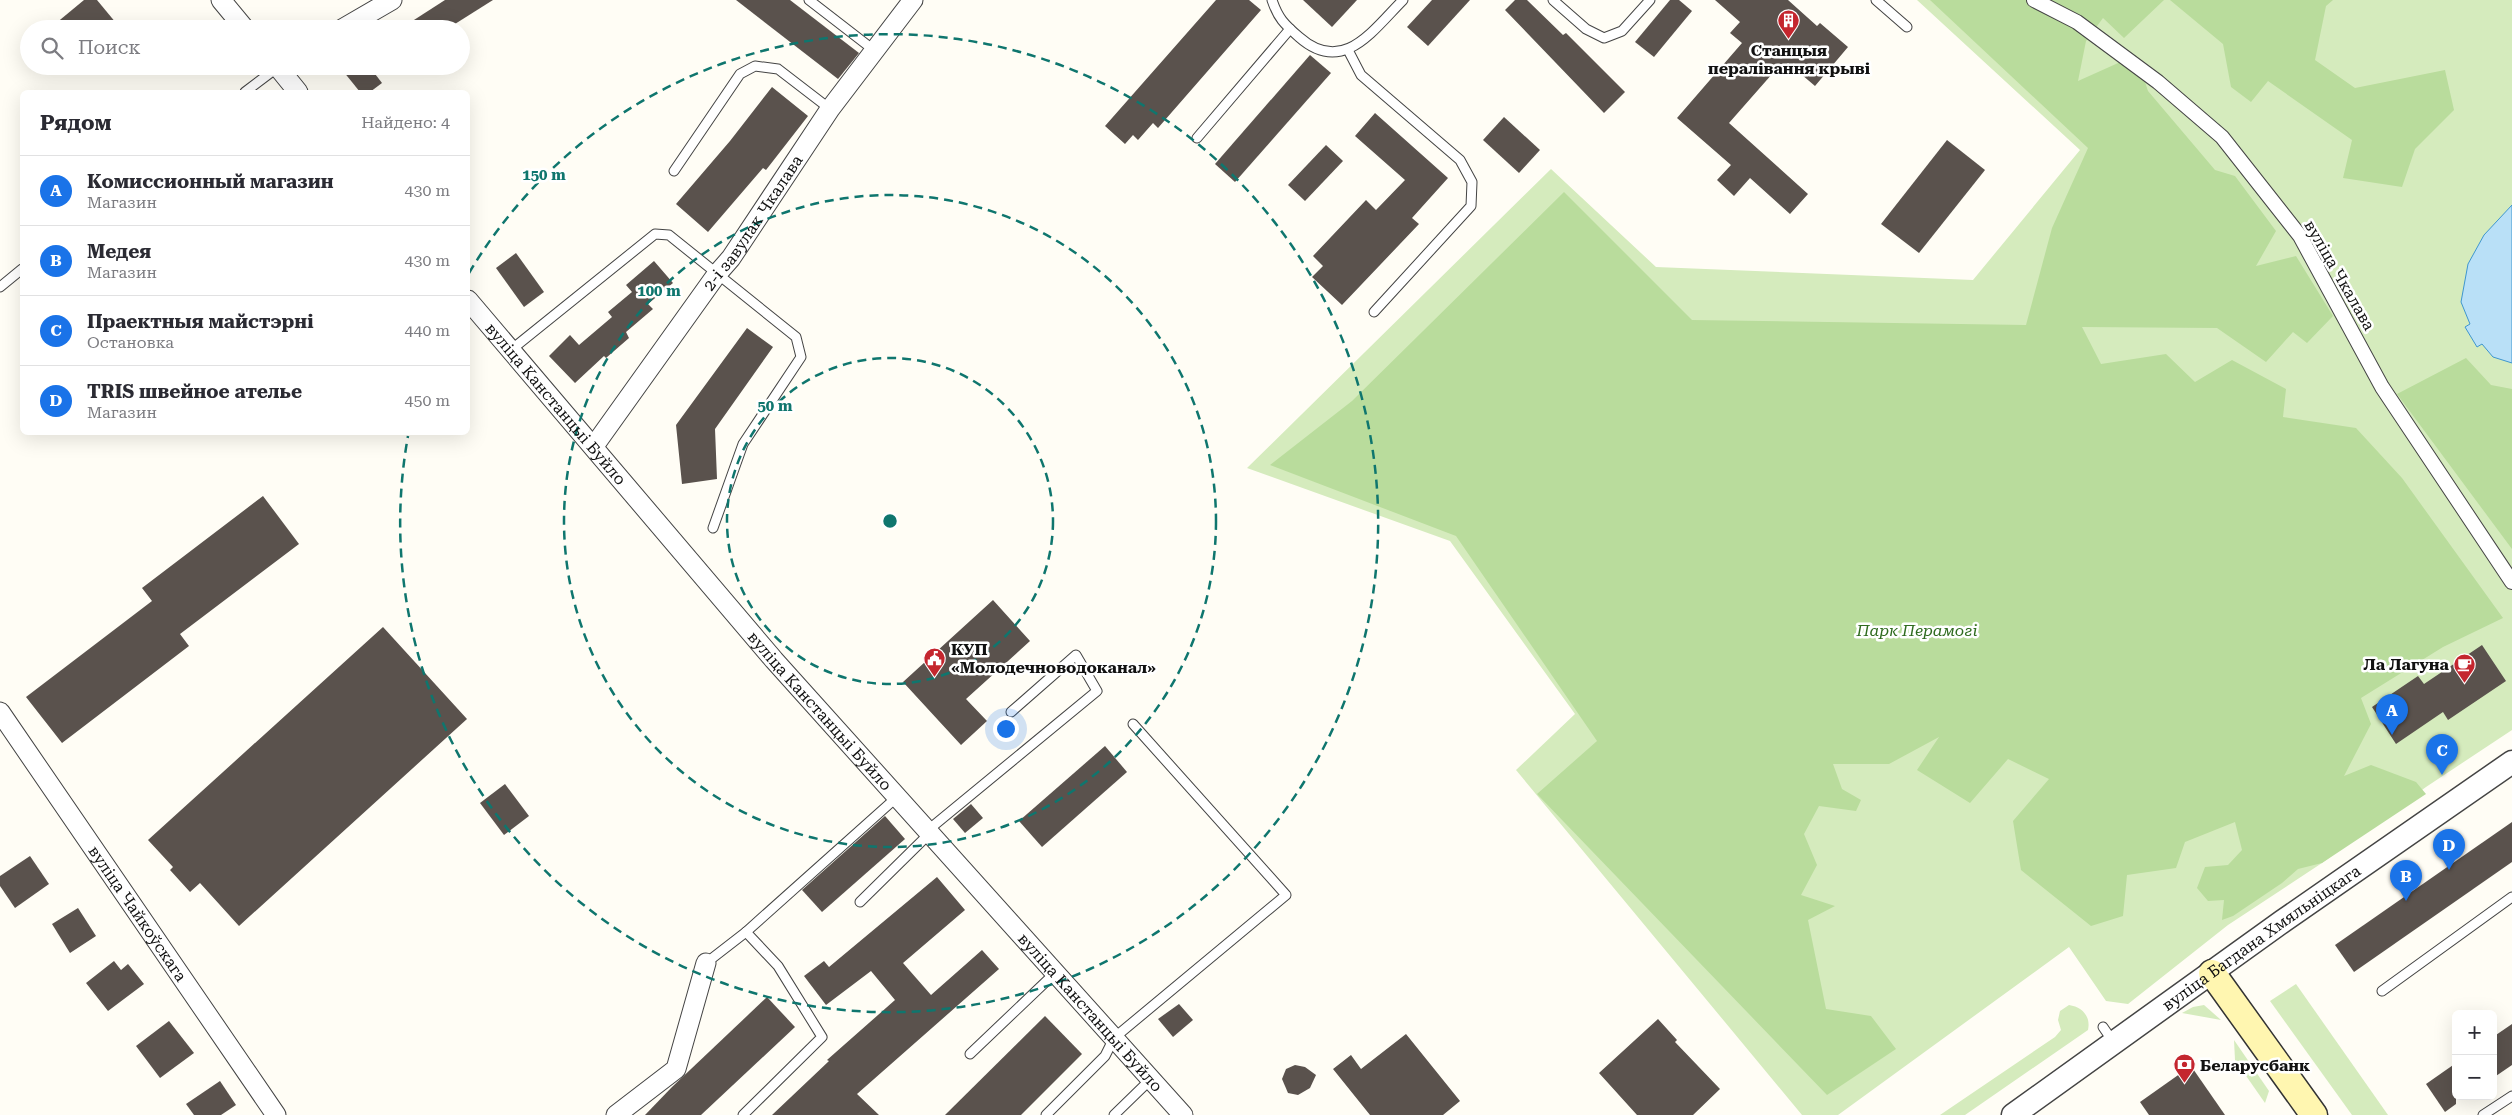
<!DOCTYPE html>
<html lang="ru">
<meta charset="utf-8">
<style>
body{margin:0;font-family:"Roboto Serif",serif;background:#f2f2f3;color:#2b2b33}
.controls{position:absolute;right:15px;bottom:15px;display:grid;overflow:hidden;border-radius:8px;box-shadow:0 5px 20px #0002}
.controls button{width:45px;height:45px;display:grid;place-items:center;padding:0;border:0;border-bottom:1px solid #e1e1e2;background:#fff;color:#2b2b33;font:25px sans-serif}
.you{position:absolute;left:1005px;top:728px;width:18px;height:18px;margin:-12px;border:4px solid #fff;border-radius:50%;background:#1a73e8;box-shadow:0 0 0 8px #1a73e833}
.badge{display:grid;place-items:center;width:32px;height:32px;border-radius:50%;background:#1a73e8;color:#fff;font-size:16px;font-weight:700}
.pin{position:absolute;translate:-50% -41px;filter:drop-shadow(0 1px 2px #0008)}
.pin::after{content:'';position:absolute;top:26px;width:18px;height:15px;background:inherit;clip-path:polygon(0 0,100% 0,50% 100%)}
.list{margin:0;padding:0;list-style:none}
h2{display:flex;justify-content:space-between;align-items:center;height:65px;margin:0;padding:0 20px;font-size:21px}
h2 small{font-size:16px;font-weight:400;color:#7c7c81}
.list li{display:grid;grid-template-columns:32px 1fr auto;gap:15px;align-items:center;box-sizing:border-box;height:70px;padding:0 20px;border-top:1px solid #e1e1e2}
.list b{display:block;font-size:19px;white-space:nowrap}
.list p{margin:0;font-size:16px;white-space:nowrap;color:#7c7c81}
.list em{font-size:16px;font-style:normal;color:#7c7c81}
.icon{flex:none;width:28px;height:28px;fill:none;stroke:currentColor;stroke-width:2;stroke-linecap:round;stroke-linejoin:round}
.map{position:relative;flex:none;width:2512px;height:1115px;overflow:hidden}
.search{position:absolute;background:#fff;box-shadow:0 5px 20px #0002;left:20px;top:20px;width:450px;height:55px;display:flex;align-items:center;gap:12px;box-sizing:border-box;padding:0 18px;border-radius:28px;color:#7c7c81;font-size:19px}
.panel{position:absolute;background:#fff;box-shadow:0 5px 20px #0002;left:20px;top:90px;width:450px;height:345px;border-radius:8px}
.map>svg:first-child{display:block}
</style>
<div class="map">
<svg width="2512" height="1115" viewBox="0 0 2512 1115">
<rect width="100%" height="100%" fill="#fffdf5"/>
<g fill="#d5ebbd">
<path d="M1917 0H2512V730L2426 787 2322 863 2228 925 2128 1004 2106 1001 2069 947 1838 1115H1802L1516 770 1575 714 1450 541 1247 468 1551 169 1656 267 1973 280 2080 150Z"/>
<path d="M2296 984 2388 1115H2352L2270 1001Z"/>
<path d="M2069 1005C2082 1007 2091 1016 2088 1030L1965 1115H1940L2055 1037 2061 1030 2058 1020 2060 1011Z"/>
<path d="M2204 1005 2221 1020 2182 1013 2193 1007Z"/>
<path d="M2234 1040 2269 1091 2265 1103 2235 1060Z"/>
</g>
<g fill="#b9dc9c">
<path d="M1930 0H2164L2124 38 2103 18 2086 41 2078 81 2136 55 2148 91 2215 170 2235 176 2276 231 2256 266 2296 256 2333 316 2307 343 2293 332 2266 362 2217 328 2082 327 2101 364 2166 354 2195 382 2232 360 2286 389 2283 417 2356 428 2402 478 2503 618 2443 647 2361 698 2371 724 2344 776 2371 765 2416 782 2426 794 2322 863 2298 869 2282 883 2233 916 2222 920 2224 900 2208 901 2197 888 2205 867 2228 865 2242 850 2235 822 2185 842 2176 868 2127 875 2123 916 2091 926 2021 870 2013 821 2049 779 2008 759 1970 803 1917 770 1939 737 1889 764H1833L1842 789 1861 800 1856 811 1819 806 1804 834 1817 865 1801 895 1835 906 1808 920 1826 1009 1871 1016 1896 1049 1827 1095 1537 794 1597 741 1456 536 1270 465 1352 401 1564 192 1692 320 2026 325 2052 228 2088 148Z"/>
<path d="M2170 0H2333L2326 6 2315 60 2355 88 2445 70 2454 110 2415 149 2402 187 2343 178 2352 140 2268 81 2251 102 2231 87 2223 44Z"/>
<path d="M2466 358 2491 385 2512 389V549L2397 394Z"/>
</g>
<path fill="#b9e0f7" stroke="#3f96cf" d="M2512 205V363L2493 357 2482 344 2477 347 2465 327 2470 324 2461 302 2468 264 2484 235Z"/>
<g fill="#5a524d">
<path d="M84 0H97L121 29H49Z"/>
<path d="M445 0H493L447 29H400Z"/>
<path d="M736 0H790L859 53 838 79Z"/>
<path d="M1216 0H1249L1261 10 1158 128 1153 123 1138 140 1133 135 1125 144 1105 126Z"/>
<path d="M1303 0H1357L1332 27Z"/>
<path d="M1432 0H1470L1428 46 1407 27Z"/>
<path d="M1515 0H1527L1563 35 1566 33 1625 92 1604 113 1505 10Z"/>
<path d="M1670 0H1679L1692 11 1654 57 1635 42Z"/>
<path d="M1715 0H1788L1817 26 1820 23 1848 47 1815 86 1788 63 1783 68 1780 65 1729 123 1808 194 1790 214 1750 178 1734 196 1717 180 1731 165 1677 118 1742 43 1730 33 1740 22Z"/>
<path d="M1310 55 1331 73 1235 182 1215 164Z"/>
<path d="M339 66H369L382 83 370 92H360Z"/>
<path d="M772 87 808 116 766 170 763 168 708 232 676 204 730 141Z"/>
<path d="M1375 113 1448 178 1412 218 1419 224 1342 305 1312 277 1323 266 1313 256 1366 200 1376 210 1405 180 1355 136Z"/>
<path d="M1504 117 1540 150 1519 173 1483 140Z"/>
<path d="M1947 140 1985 170 1919 253 1881 224Z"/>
<path d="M1326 145 1343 161 1305 201 1288 185Z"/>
<path d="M516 253 544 292 524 307 496 268Z"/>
<path d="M654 261 673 283 648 304 653 309 626 332 629 338 606 358 604 356 575 383 549 356 570 335 579 345 612 317 608 312 632 292 626 285Z"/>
<path d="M747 328 773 347 715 429 717 479 682 484 676 425Z"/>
<path d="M263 496 299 544 180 634 189 646 62 743 26 697 152 601 142 588Z"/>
<path d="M993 600 1030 641 966 699 987 721 961 745 903 682Z"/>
<path d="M383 627 467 719 239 926 200 883 190 892 170 870 173 867 148 840Z"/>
<path d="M2482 645 2506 681 2448 720 2443 712 2396 744 2372 707 2418 676 2424 684Z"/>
<path d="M1105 746 1127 772 1042 847 1019 821Z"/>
<path d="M505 784 529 816 504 835 480 803Z"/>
<path d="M971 804 983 818 965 833 953 819Z"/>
<path d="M885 816 905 839 822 912 802 890Z"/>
<path d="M2512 822V862L2354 972 2335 945Z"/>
<path d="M30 856 49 884 15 908 0 886V876Z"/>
<path d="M937 877 965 910 903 963 931 995 982 950 999 969 857 1094 879 1115H772L829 1061 827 1060 895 1000 871 971 826 1005 804 976 824 961 829 967Z"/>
<path d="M78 908 96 936 70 953 52 924Z"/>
<path d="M114 961 121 970 128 964 144 984 108 1011 86 983Z"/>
<path d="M767 997 795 1027 701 1115H645L672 1087Z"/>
<path d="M1179 1004 1193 1020 1173 1037 1158 1019Z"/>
<path d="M1045 1016 1082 1054 1021 1115H945Z"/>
<path d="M1658 1019 1677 1040 1675 1042 1720 1089 1693 1115H1637L1599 1073Z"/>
<path d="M169 1021 194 1053 160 1078 136 1046Z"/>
<path d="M2512 1024V1065L2493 1078V1037Z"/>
<path d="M1406 1034 1460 1101 1443 1115H1370L1333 1069 1351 1055 1361 1069Z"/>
<path d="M2456 1063V1104L2445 1112 2426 1084Z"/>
<path d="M1295 1065 1305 1067 1316 1075 1310 1088 1298 1095 1288 1093 1282 1079 1286 1069Z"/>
<path d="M2191 1066 2225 1115H2149L2140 1102Z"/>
<path d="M220 1081 236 1105 221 1115H194L186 1104Z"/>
</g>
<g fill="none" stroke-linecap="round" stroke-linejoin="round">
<defs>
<g id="service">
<path d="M809 0 875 51"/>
<path d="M1272 0C1278 18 1284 24 1299 37 1343 76 1373 30 1403 0"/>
<path d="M1553 0 1586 29 1604 38 1622 31 1650 0"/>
<path d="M1876 0 1907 27"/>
<path d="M1348 50 1361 75 1460 160 1472 182 1471 206 1374 312"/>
<path d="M245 92 278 67"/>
<path d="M1197 138 1290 29"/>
<path d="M674 171 740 74 755 66 778 69 830 109"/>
<path d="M0 287 22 269"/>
<path d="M511 350 655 234 669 235 796 337 801 357 743 444 713 528"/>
<path d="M927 831 1097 691 1076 655 1011 712"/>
<path d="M860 902 929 834"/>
<path d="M706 963 746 932 897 797"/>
<path d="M2382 991 2512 897"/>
<path d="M2103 1027 2114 1043"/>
<path d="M970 1054 1055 973"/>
<path d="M743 1115 822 1037 778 966 746 932"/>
<path d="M1046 1115 1105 1056 1114 1038 1286 895 1133 724"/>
<path d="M1114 1115 1151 1079"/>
<path d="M2483 1115 2512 1096"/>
</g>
<path id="pedestrian" d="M2034 0 2077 22 2158 82 2222 137 2300 236 2382 387 2512 582"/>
<g id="minor">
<path d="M221 0 245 29"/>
<path d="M342 29 392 0"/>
<path d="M277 66 298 92"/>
<path id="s1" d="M468 300 774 660 1183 1115"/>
<path id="s2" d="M594 446 717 274 731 258 830 109 913 0"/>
<path id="s3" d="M0 712 276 1115"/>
<path d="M616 1115 676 1069 706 963"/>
</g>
<g id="tertiary">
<path id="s4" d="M2013 1115 2283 921 2512 762"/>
</g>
<path id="secondary" d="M2212 973 2314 1115"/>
</defs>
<use href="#service" stroke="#444" stroke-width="11"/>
<use href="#pedestrian" stroke="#444" stroke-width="16"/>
<use href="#minor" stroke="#444" stroke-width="21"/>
<use href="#tertiary" stroke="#444" stroke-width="25"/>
<use href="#secondary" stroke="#333" stroke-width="29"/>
<use href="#service" stroke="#fff" stroke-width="9"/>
<use href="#pedestrian" stroke="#fff" stroke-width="14"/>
<use href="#minor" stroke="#fff" stroke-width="19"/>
<use href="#tertiary" stroke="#fff" stroke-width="22"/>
<use href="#secondary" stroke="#fff6b0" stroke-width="26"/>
</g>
<g fill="none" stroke="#0f766e" stroke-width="2.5" stroke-dasharray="9 6">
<circle cx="890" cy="521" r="163"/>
<circle cx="890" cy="521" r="326"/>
<path d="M469 273A489 489 0 1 1 408 436"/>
</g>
<defs>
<symbol id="building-pin" viewBox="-11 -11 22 30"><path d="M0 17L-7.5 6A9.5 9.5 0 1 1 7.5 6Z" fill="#c4262e" stroke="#fff"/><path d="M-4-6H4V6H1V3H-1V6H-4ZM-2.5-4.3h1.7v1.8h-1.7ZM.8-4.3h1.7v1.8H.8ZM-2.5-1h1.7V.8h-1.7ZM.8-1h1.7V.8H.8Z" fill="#fff"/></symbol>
<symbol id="civic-pin" viewBox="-11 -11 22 30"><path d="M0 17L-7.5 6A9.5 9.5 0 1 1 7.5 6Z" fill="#c4262e" stroke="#fff"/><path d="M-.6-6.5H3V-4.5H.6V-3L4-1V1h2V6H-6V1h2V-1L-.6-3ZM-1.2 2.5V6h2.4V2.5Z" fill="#fff"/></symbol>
<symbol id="cafe-pin" viewBox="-11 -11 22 30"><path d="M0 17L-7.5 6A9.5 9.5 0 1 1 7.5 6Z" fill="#c4262e" stroke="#fff"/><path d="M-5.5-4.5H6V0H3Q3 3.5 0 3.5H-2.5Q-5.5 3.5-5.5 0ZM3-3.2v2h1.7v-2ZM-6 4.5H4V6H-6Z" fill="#fff"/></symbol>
<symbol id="bank-pin" viewBox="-11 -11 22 30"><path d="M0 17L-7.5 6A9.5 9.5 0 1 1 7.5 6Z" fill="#c4262e" stroke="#fff"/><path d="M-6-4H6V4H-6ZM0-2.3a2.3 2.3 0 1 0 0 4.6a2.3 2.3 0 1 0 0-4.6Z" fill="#fff"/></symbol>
</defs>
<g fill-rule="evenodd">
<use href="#building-pin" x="1776" y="8" width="25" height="34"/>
<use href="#civic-pin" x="922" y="646" width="25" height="34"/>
<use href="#cafe-pin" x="2452" y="652" width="25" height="34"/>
<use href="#bank-pin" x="2172" y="1052" width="25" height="34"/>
</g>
<g text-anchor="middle" stroke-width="5" stroke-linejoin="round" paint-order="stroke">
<g font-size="16" font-weight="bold" fill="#111" stroke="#fff" text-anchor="start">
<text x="1789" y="56" text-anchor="middle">Станцыя<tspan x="1789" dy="18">пералівання крыві</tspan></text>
<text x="951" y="655">КУП<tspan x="951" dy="18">«Молодечноводоканал»</tspan></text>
<text x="2449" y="670" text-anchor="end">Ла Лагуна</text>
<text x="2200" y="1071">Беларусбанк</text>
</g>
<g font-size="16" fill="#111" stroke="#fff">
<text dy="6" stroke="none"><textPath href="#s2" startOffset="274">2-і завулак Чкалава</textPath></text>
<text transform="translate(2340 275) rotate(60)" y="6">вуліца Чкалава</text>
<text dy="6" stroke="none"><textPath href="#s1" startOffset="136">вуліца Канстанцыі Буйло</textPath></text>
<text dy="6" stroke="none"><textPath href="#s1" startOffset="541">вуліца Канстанцыі Буйло</textPath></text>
<text dy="6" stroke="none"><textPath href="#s3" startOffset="244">вуліца Чайкоўскага</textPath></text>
<text dy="6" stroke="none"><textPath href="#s4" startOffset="305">вуліца Багдана Хмяльніцкага</textPath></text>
<text dy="6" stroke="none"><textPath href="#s1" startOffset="946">вуліца Канстанцыі Буйло</textPath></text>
</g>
<g font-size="16" font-style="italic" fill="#2f6b1f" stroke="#fff">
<text x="1917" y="636">Парк Перамогі</text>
</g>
</g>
<circle cx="890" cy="521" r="8" fill="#0f766e" stroke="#fff" stroke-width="2.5"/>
<g font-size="15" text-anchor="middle" font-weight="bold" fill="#0f766e" stroke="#fff" stroke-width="5" stroke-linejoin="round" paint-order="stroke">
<text x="544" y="180">150 m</text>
<text x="659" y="296">100 m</text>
<text x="775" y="411">50 m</text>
</g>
</svg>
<div class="controls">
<button>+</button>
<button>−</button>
</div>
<div class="you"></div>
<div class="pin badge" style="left:2392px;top:735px">A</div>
<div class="pin badge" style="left:2406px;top:901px">B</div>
<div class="pin badge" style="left:2442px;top:775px">C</div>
<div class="pin badge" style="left:2449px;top:870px">D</div>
<div class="search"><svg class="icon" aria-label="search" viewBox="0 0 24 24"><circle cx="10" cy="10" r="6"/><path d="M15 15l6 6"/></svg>Поиск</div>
<section class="panel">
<h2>Рядом<small>Найдено: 4</small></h2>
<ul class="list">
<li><span class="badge">A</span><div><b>Комиссионный магазин</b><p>Магазин</p></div><em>430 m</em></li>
<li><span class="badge">B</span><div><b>Медея</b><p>Магазин</p></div><em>430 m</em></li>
<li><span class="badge">C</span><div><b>Праектныя майстэрні</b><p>Остановка</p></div><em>440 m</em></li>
<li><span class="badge">D</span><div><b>TRIS швейное ателье</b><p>Магазин</p></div><em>450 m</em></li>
</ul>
</section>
</div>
